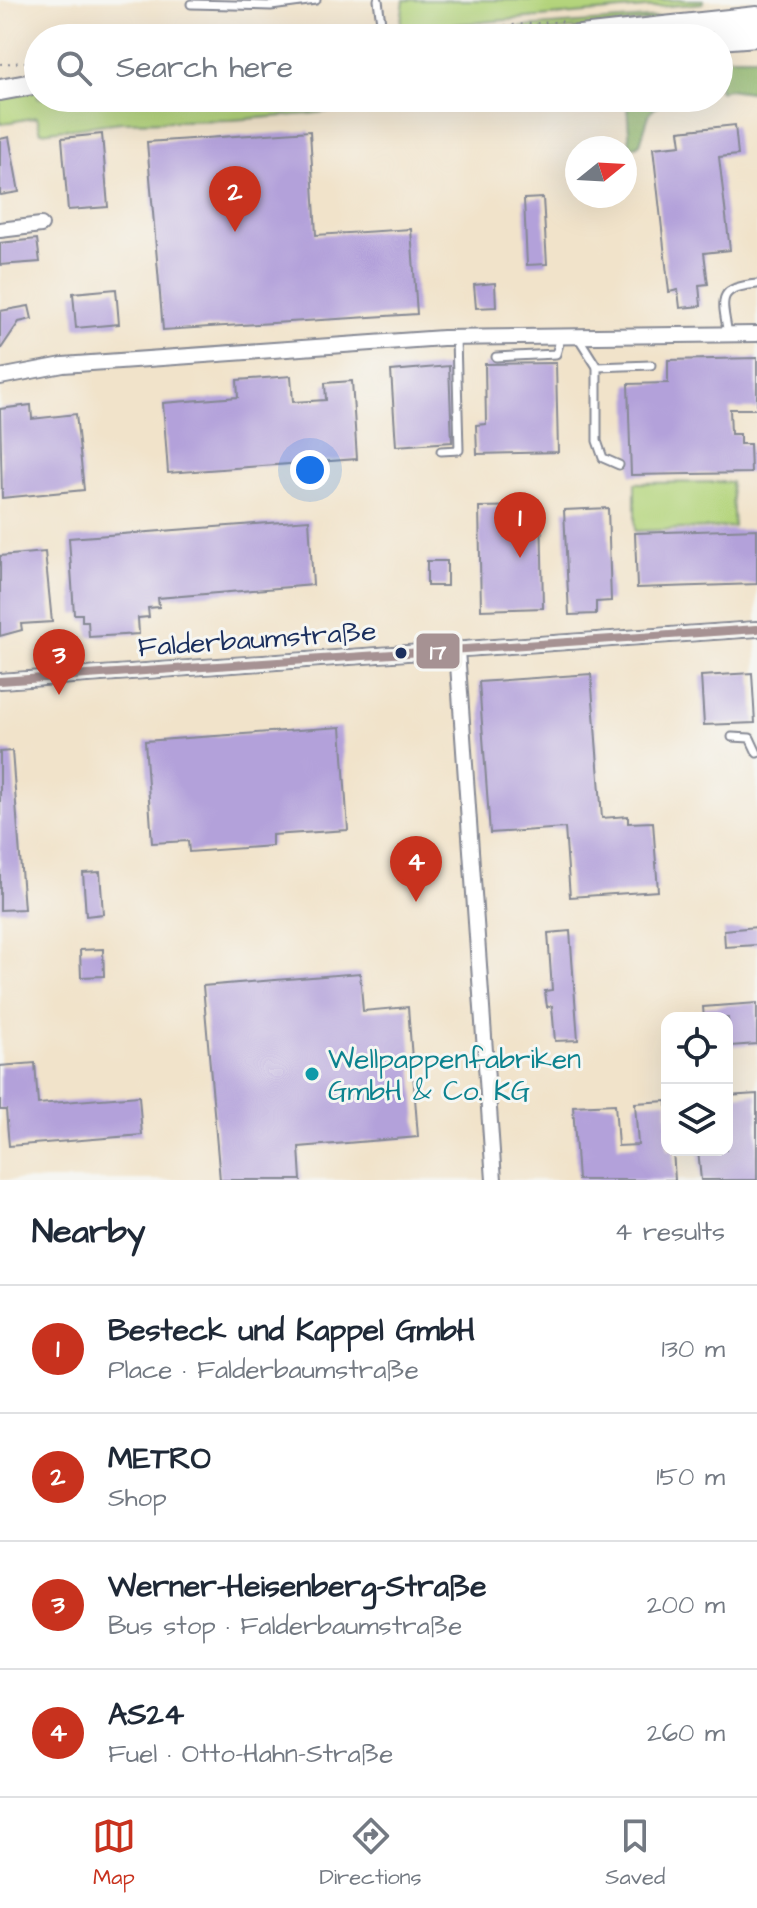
<!DOCTYPE html>
<meta charset="utf-8">
<style>
body{margin:0;font-family:"Architects Daughter",sans-serif;background:#f2f2f3;color:#1f2937}
.controls{position:absolute;right:24px;bottom:24px;display:grid;overflow:hidden;border-radius:16px;box-shadow:0 8px 32px #0002}
.controls button{width:72px;height:72px;display:grid;place-items:center;padding:0;border:0;border-bottom:2px solid #e0e1e3;background:#fff;color:#1f2937;font:40px sans-serif}
.compass{position:absolute;left:565px;top:136px;width:72px;height:72px;border-radius:50%;background:#fff;box-shadow:0 8px 32px #0002;rotate:72deg}
.you{position:absolute;left:310px;top:470px;width:28px;height:28px;margin:-20px;border:6px solid #fff;border-radius:50%;background:#1a73e8;box-shadow:0 0 0 12px #1a73e833}
.badge{display:grid;place-items:center;width:52px;height:52px;border-radius:50%;background:#c8321e;color:#fff;font-size:26px;font-weight:700}
.pin{position:absolute;translate:-50% -66px;filter:drop-shadow(0 2px 4px #0008)}
.pin::after{content:'';position:absolute;top:42px;width:28px;height:24px;background:inherit;clip-path:polygon(0 0,100% 0,50% 100%)}
.list{margin:0;padding:0;list-style:none}
h2{display:flex;justify-content:space-between;align-items:center;height:104px;margin:0;padding:0 32px;font-size:34px}
h2 small{font-size:26px;font-weight:400;color:#747a83}
.list li{display:grid;grid-template-columns:52px 1fr auto;gap:24px;align-items:center;box-sizing:border-box;height:128px;padding:0 32px;border-top:2px solid #e0e1e3}
.list b{display:block;font-size:30px;white-space:nowrap}
.list p{margin:0;font-size:26px;white-space:nowrap;color:#747a83}
.list em{font-size:26px;font-style:normal;color:#747a83}
.icon{flex:none;width:44px;height:44px;fill:none;stroke:currentColor;stroke-width:2;stroke-linecap:round;stroke-linejoin:round}
.map{position:relative;flex:none;width:757px;height:1180px;overflow:hidden}
.search{position:absolute;background:#fff;box-shadow:0 8px 32px #0002;left:24px;right:24px;top:24px;height:88px;display:flex;align-items:center;gap:20px;box-sizing:border-box;padding:0 28px;border-radius:44px;color:#747a83;font-size:30px}
.sheet{height:616px;background:#fff}
nav{display:flex;justify-content:space-around;align-items:center;box-sizing:border-box;height:112px;border-top:2px solid #e0e1e3;background:#fff;font-size:22px;color:#747a83}
nav a{display:grid;justify-items:center;gap:4px}
nav .on{color:#c8321e}
.map>svg:first-child{display:block}
</style>
<div class="map">
<svg width="757" height="1180" viewBox="0 0 757 1180">
<rect width="100%" height="100%" fill="#f6f6f2"/>
<filter id="ink" filterUnits="userSpaceOnUse"><feTurbulence type="fractalNoise" baseFrequency=".0125" numOctaves="2"/><feDisplacementMap in="SourceGraphic" scale="16" xChannelSelector="R" yChannelSelector="G"/><feConvolveMatrix kernelMatrix="1 2 1 2 8 2 1 2 1" color-interpolation-filters="sRGB"/></filter>
<filter id="wash" filterUnits="userSpaceOnUse"><feTurbulence type="fractalNoise" baseFrequency=".006" numOctaves="4" result="noise"/><feDisplacementMap in="SourceGraphic" scale="32" xChannelSelector="R" yChannelSelector="G"/><feGaussianBlur stdDeviation="1.8" result="paint"/><feColorMatrix in="noise" values="0 0 0 0 0 0 0 0 0 0 0 0 0 0 0 0 0 1.4 0 .05"/><feComposite in="paint" operator="in"/></filter>
<g filter="url(#wash)">
<rect width="100%" height="100%" fill="#f1e3ca"/>
<g fill="#b4d47b" stroke="#68826c" stroke-width="2">
<path d="M404 0H703V3L400 29Z"/>
<path d="M719 13 584 28 462 38 399 36Z"/>
<path d="M38 90V98H432L309 114 232 120 121 122 41 132 37 117 0 124V97Z"/>
<path d="M731 482 734 527 635 531V483Z"/>
</g>
<g fill="#8fb66b" stroke="#557264" stroke-width="2">
<path d="M719 57H757V93L728 89 719 91Z"/>
<path d="M562 98H667L650 112 640 143 634 147 630 145 627 106 563 111Z"/>
</g>
<g id="blocks">
<g fill="#b3a1da">
<path d="M735 125 738 155 719 157 730 250 704 253 708 284 699 285 701 306 680 308 678 290 669 292 653 148 681 145 679 131Z"/>
<path d="M310 131 316 235 411 229 417 314 163 330 147 142Z"/>
<path d="M102 134 108 207 68 210 62 138Z"/>
<path d="M9 137 19 192 0 195V139Z"/>
<path d="M543 198 547 264 527 265 524 199Z"/>
<path d="M37 239 40 262 0 265V243Z"/>
<path d="M495 283 496 307 476 308 474 285Z"/>
<path d="M116 289 119 324 76 328 73 293Z"/>
<path d="M29 306 32 319 19 322 0 350V311Z"/>
<path d="M757 358V409H730L731 434H740V444H750L751 473 631 475 628 384 668 383V360Z"/>
<path d="M556 363 558 452 477 454 476 425 486 424 485 364Z"/>
<path d="M449 366 452 442 396 446 391 371Z"/>
<path d="M291 376 293 402 326 400 325 383 352 381 357 459 168 473 163 403 238 397 237 380Z"/>
<path d="M31 405 32 419 76 414 84 490 2 498 0 409Z"/>
<path d="M541 506 543 608 481 610 479 507Z"/>
<path d="M608 508 611 601 596 602V614L569 615 564 510Z"/>
<path d="M309 520 313 585 158 598 159 607 148 608 149 617 138 618 139 634 89 637 88 621H82V614H74L69 538Z"/>
<path d="M757 529V584L637 588 635 533Z"/>
<path d="M45 552 52 622 21 624 22 630 0 636V556Z"/>
<rect x="427" y="561" width="20" height="25"/>
<path d="M752 673 755 723 704 725 701 676Z"/>
<path d="M591 674 602 818 628 816V823L653 822 658 891 570 897 565 828 490 833 479 682Z"/>
<path d="M341 727 348 830 272 835V846L189 852 188 841 152 843 145 741Z"/>
<path d="M12 751 24 909 0 910V752Z"/>
<path d="M100 872 103 914 86 916 83 873Z"/>
<path d="M757 927V945L725 947 724 930Z"/>
<path d="M570 931 578 1040 555 1041 552 1006 547 1007 545 991 552 990 548 933Z"/>
<path d="M103 949 104 976 81 977 80 950Z"/>
<path d="M360 973 363 1011 408 1007 418 1137 299 1147 301 1180H220L203 986Z"/>
<path d="M757 1003V1044L730 1046 728 1018H704L703 1007Z"/>
<path d="M35 1063 38 1104 139 1096 142 1135 9 1146 6 1110H0V1066Z"/>
<path d="M757 1094V1180H701L698 1150H727V1096Z"/>
<path d="M667 1101V1150H673L675 1180H578L573 1106 615 1104 618 1146 638 1145 635 1103Z"/>
</g>
</g>
</g>
<g filter="url(#ink)">
<use href="#blocks" fill-opacity="0" stroke="#868994" stroke-width="2"/>
<g fill="none" stroke-linecap="round" stroke-linejoin="round">
<defs>
<g id="lane">
<path d="M378 0 383 38"/>
<path d="M191 4 271 6 316 0"/>
<path d="M728 334C722 299 716 288 757 284"/>
<path d="M578 337 597 367V441L603 458 619 465"/>
<path d="M496 357 556 354 561 337"/>
<path d="M597 367 651 365"/>
<path d="M441 451 459 450 456 338"/>
<path d="M732 737 750 738 757 753"/>
</g>
<g id="street">
<path d="M0 230 41 225"/>
<path d="M0 377 63 365 443 338 757 334"/>
<path d="M457 650 494 1180"/>
<path d="M0 681 757 629"/>
</g>
<g id="secondary">
<path d="M562 38 757 17"/>
<path d="M719 39 757 36"/>
<path d="M0 90 38 83"/>
</g>
</defs>
<use href="#lane" stroke="#868994" stroke-width="11"/>
<use href="#street" stroke="#868994" stroke-width="18"/>
<use href="#secondary" stroke="#868994" stroke-width="24"/>
<g stroke="#868994" stroke-width="2" stroke-dasharray="2 6" stroke-linecap="butt">
<path d="M393 34 566 21"/>
<path d="M336 38 375 35"/>
<path d="M0 64 38 61"/>
</g>
<use href="#lane" stroke="#fff" stroke-width="7"/>
<use href="#street" stroke="#fff" stroke-width="14"/>
<use href="#secondary" stroke="#fff" stroke-width="20"/>
<defs>
<path id="bus-1" d="M0 681 757 629"/>
</defs>
<use href="#bus-1" stroke="#f6f6f2" stroke-width="14"/>
<use href="#bus-1" stroke="#a69293" stroke-width="8"/>
</g>
</g>
<circle fill="#1b2f5e" stroke="#f6f6f2" stroke-width="3" cx="401" cy="653" r="7"/>
<circle fill="#0f9aa8" stroke="#f6f6f2" stroke-width="3" cx="312" cy="1074" r="8"/>
<g text-anchor="middle" stroke-width="6" stroke-linejoin="round" paint-order="stroke">
<g font-size="28" fill="#1b2f5e" stroke="#f6f6f2">
<text transform="translate(257 638) rotate(-4)" y="10">Falderbaumstraße</text>
</g>
<g font-size="28" fill="#0d838f" stroke="#f6f6f2" text-anchor="start">
<text x="328" y="1068">Wellpappenfabriken<tspan x="328" dy="32">GmbH &amp; Co. KG</tspan></text>
</g>
</g>
<rect stroke="#f6f6f2" stroke-width="3" x="415" y="632" width="46" height="38" rx="8" fill="#a69293"/>
<g font-size="22" text-anchor="middle" font-weight="bold" fill="#fff">
<text x="438" y="659">17</text>
</g>
</svg>
<div class="controls">
<button><svg class="icon" aria-label="locate" viewBox="0 0 24 24"><circle cx="12" cy="12" r="6"/><path d="M12 2v4M12 18v4M2 12h4M18 12h4"/></svg></button>
<button><svg class="icon" aria-label="layers" viewBox="0 0 24 24"><path d="M12 4l9 5-9 5-9-5zM3 14l9 5 9-5"/></svg></button>
</div>
<svg class="compass" viewBox="-18 -18 36 36"><path d="M0-13l5 13h-10z" fill="#e53935"/><path d="M0 13l5-13h-10z" fill="#747a83"/></svg>
<div class="you"></div>
<div class="pin badge" style="left:520px;top:558px">1</div>
<div class="pin badge" style="left:235px;top:232px">2</div>
<div class="pin badge" style="left:59px;top:695px">3</div>
<div class="pin badge" style="left:416px;top:902px">4</div>
<div class="search"><svg class="icon" aria-label="search" viewBox="0 0 24 24"><circle cx="10" cy="10" r="6"/><path d="M15 15l6 6"/></svg>Search here</div>
</div>
<section class="sheet">
<h2>Nearby<small>4 results</small></h2>
<ul class="list">
<li><span class="badge">1</span><div><b>Besteck und Kappel GmbH</b><p>Place · Falderbaumstraße</p></div><em>130 m</em></li>
<li><span class="badge">2</span><div><b>METRO</b><p>Shop</p></div><em>150 m</em></li>
<li><span class="badge">3</span><div><b>Werner-Heisenberg-Straße</b><p>Bus stop · Falderbaumstraße</p></div><em>200 m</em></li>
<li><span class="badge">4</span><div><b>AS24</b><p>Fuel · Otto-Hahn-Straße</p></div><em>260 m</em></li>
</ul>
</section>
<nav>
<a class="on"><svg class="icon" aria-label="map" viewBox="0 0 24 24"><path d="M3 6l6-2 6 2 6-2v14l-6 2-6-2-6 2zM9 4v14M15 6v14"/></svg>Map</a>
<a><svg class="icon" aria-label="directions" viewBox="0 0 24 24"><path d="M12 3l9 9-9 9-9-9zM9 14v-3h6M13 9l2 2-2 2"/></svg>Directions</a>
<a><svg class="icon" aria-label="saved" viewBox="0 0 24 24"><path d="M7 4h10v16l-5-4-5 4z"/></svg>Saved</a>
</nav>
